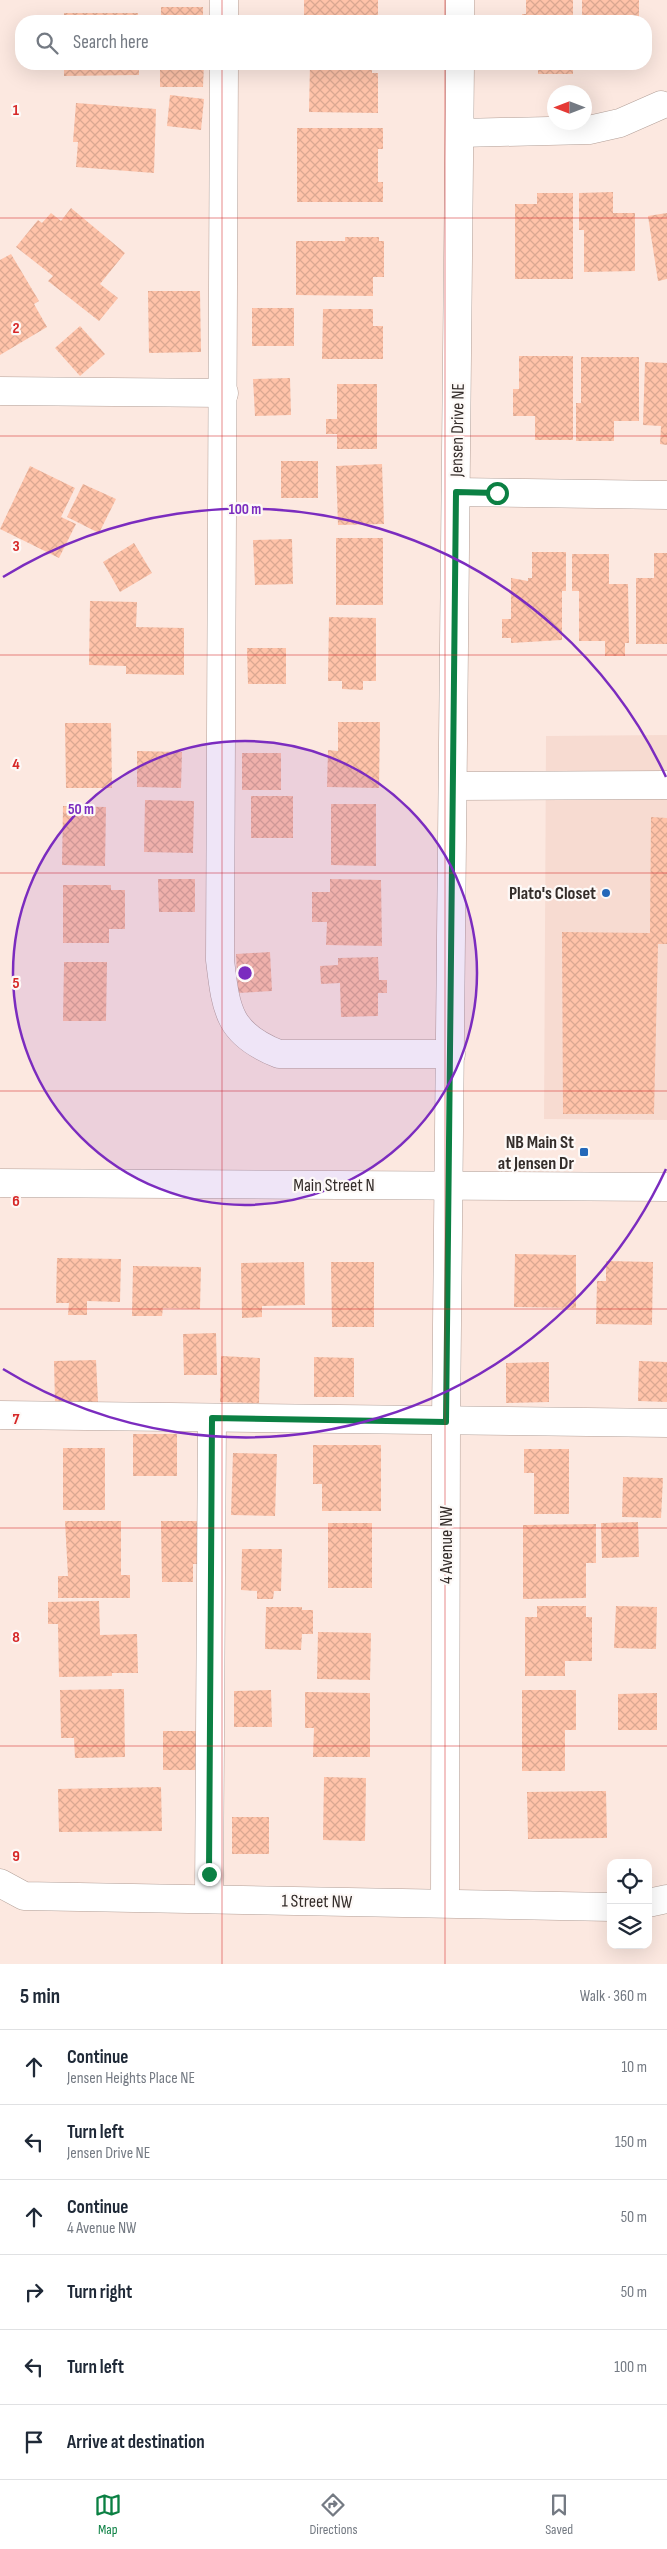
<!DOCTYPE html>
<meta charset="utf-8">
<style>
body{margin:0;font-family:"Sofia Sans Condensed",sans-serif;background:#f2f2f3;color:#1f2937}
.controls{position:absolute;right:15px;bottom:15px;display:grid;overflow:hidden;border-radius:10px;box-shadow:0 5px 20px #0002}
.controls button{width:45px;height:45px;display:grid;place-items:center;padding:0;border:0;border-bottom:1px solid #e0e1e3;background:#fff;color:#1f2937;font:25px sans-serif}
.compass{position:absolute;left:547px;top:85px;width:45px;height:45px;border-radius:50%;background:#fff;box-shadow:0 5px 20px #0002;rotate:270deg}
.stop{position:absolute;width:15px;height:15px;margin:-11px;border:4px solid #0b8043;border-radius:50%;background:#fff}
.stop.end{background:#0b8043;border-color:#fff;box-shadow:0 1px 5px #0008}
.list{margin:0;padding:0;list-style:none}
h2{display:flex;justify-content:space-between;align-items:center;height:65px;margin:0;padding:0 20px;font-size:21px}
h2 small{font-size:16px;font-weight:400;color:#747a83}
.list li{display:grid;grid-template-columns:32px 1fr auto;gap:15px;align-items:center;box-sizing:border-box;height:75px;padding:0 20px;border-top:1px solid #e0e1e3}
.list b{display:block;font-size:19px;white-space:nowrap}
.list p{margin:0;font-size:16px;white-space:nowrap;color:#747a83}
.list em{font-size:16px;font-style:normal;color:#747a83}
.icon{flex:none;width:28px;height:28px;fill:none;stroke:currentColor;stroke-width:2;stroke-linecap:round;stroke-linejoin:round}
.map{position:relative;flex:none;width:667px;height:1964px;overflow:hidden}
.search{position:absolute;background:#fff;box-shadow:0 5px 20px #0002;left:15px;right:15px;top:15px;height:55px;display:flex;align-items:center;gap:12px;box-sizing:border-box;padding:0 18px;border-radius:20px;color:#747a83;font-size:19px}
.sheet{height:515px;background:#fff}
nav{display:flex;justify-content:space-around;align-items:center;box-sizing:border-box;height:70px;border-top:1px solid #e0e1e3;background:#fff;font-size:14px;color:#747a83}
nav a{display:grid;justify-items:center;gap:2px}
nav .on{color:#0b8043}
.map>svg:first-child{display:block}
</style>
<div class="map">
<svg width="667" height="1964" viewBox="0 0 667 1964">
<defs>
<pattern id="building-cross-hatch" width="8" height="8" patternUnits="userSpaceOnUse" patternTransform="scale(1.25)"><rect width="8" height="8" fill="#ffc3a9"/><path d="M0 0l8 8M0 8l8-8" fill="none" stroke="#dba892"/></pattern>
</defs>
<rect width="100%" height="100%" fill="#fce8e0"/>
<path fill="#f7dbd1" d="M667 735V1120L544 1119 546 736Z"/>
<g fill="url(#building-cross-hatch)">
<rect x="304" y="0" width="74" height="21"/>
<path d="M526 0H573V21H522V14H526Z"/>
<rect x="582" y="0" width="57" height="21"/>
<rect x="161" y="7" width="42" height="14"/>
<rect x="64" y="13" width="74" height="8"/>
<path d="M64 64H139V75L64 76Z"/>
<path d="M160 64H204L203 87H160Z"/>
<path d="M310 64H372V73H378V113L309 112Z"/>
<rect x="538" y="64" width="35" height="10"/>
<path d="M170 95 204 99 201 130 167 126Z"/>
<path d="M76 103 156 109 154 173 76 167 78 142H73Z"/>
<path d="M297 128H383V149H378V182H383V202H297Z"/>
<path d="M613 192V213H635V271L584 272V230H579V193Z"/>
<path d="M537 193H573V279H515V204H537Z"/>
<path d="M71 208 125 253 100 284 118 298 99 321 48 281 53 276 16 247 38 220 42 223 51 213 61 221Z"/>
<path d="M667 213V279L658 281 648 216Z"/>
<path d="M345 237H379V241H384V277H373V296L296 295V241H345Z"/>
<path d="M11 254 39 301 34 304 47 327 0 355V260Z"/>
<path d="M148 291H200L201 352 149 353Z"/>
<rect x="252" y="308" width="42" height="38"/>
<path d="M323 309H373V326H383V359H322Z"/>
<path d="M80 326 105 354 80 376 55 348Z"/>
<path d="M519 356H573V440H535V416H513V389H519Z"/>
<path d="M581 357H639V421H614V441H576V403H581Z"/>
<path d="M645 362 667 363V445L660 444 661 426 643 425Z"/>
<path d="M290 378 291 415 255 416 253 379Z"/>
<path d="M337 384H377V449H337V434H326V419H337Z"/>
<rect x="281" y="461" width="37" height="37"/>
<path d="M382 464 384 524 338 525 336 466Z"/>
<path d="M30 466 75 488 61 517 76 524 59 558 0 529Z"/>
<path d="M83 484 116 499 99 533 67 517Z"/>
<rect x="336" y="538" width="47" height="67"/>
<path d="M292 539 293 584 255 585 253 540Z"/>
<path d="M134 543 152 573 120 592 103 562Z"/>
<path d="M532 552H566V591H562V640L511 643V638H502V619H511V578L528 581V578H532Z"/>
<path d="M654 553H667V644H636V578H654Z"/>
<path d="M572 554H609V584H628L629 643H625V656H605V641H579V591H572Z"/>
<path d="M90 601 137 602 136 627 184 628V675L126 674V666L89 665Z"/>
<path d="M329 617 376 618V681H363V690L342 689V681H328Z"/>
<path d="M247 648H286V684H248Z"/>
<path d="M338 722H380L379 788 327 787 328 750 338 751Z"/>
<path d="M65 723H111L112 788H66Z"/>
<path d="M137 751 182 752 181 788 137 787Z"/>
<rect x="242" y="753" width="39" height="37"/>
<rect x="251" y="796" width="42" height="42"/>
<path d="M145 800 194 801 193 853 144 852Z"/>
<path d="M331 804H376V866L331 865Z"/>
<path d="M63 806 106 807 105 866 62 865Z"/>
<path d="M651 817 667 818V944H658L654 1114H563L562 932 650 933Z"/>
<path d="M158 879H195V912H159Z"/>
<path d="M330 879 381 880 382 946 326 945 327 922H312V892H330Z"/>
<path d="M63 885H111V890H125V929H109V943H63Z"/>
<path d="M270 952 272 991 238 993 236 954Z"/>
<path d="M378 957 379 980H387V993H378V1016L341 1017 340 983 321 984 320 966 338 965V958Z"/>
<path d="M64 962H107L106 1021H63Z"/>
<path d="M515 1254 576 1255V1308L514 1307Z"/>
<path d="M57 1258 121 1259 120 1302 87 1301V1315H68L69 1303H56Z"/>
<path d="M606 1261 653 1262 652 1325 596 1324 597 1281H606Z"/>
<path d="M304 1262 305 1305 262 1306V1317L242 1318 241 1263Z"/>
<path d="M331 1262H374V1327H332Z"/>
<path d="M133 1266 201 1267 200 1309 163 1308 162 1316H132Z"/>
<path d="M216 1333 217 1375H184L183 1334Z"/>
<path d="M221 1356 260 1358 259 1403 220 1402Z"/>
<path d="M314 1357 354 1358V1397H314Z"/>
<path d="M96 1360 98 1402 55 1403 54 1361Z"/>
<path d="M639 1361 667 1362V1402L638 1401Z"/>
<path d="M549 1362V1402L506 1403V1363Z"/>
<rect x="133" y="1434" width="44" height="42"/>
<path d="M313 1445H381V1511H322V1484H313Z"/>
<rect x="63" y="1448" width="42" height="62"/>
<path d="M524 1449H569V1514H534V1473H524Z"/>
<path d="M233 1453 277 1454 275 1516 231 1515Z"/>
<path d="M623 1477 663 1478 661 1518 622 1517Z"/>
<path d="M65 1521H121V1575H130V1598H58V1576H68Z"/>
<path d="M161 1521H201V1564H193V1582H162Z"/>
<path d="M638 1522 639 1557 602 1558 601 1523Z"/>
<rect x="328" y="1523" width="44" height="65"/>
<path d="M596 1524V1563H586V1598L523 1599V1525Z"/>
<path d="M242 1549H282L281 1591H274L273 1599H257V1591L241 1590Z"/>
<path d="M99 1601 100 1635 137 1634 138 1673H112V1676L59 1677 58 1624H48V1602Z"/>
<path d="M537 1606H586V1617H592V1661H565V1676H525V1617H537Z"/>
<path d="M616 1606 657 1607 656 1649 614 1648Z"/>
<path d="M266 1607H302V1610H313V1634H302L301 1650 265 1649Z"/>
<path d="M318 1632 371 1633 370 1680 317 1679Z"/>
<path d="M124 1689 125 1757 75 1758 74 1738H61L60 1690Z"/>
<path d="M271 1690 272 1727H234V1691Z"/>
<path d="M522 1690H576V1730H565V1771H522Z"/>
<path d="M305 1692 370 1693V1757H313L314 1728H305Z"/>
<path d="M657 1693V1730H618V1694Z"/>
<rect x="163" y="1731" width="38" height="39"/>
<path d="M324 1777 366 1778 365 1841 323 1840Z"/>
<path d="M161 1787 162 1831 59 1832 58 1789Z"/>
<path d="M606 1791 607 1838 528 1839 527 1792Z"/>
<rect x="232" y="1817" width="37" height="37"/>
</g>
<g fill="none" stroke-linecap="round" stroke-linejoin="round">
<defs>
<g id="minor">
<path d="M460 0V21"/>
<path d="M224 21V0"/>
<path d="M224 64 220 960C226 1010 228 1034 279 1054H451"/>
<path d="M460 133 589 130 620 123 661 105"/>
<path d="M0 391 224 393"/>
<path d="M456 492 667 495"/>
<path d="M453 786 667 785"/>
<path d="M0 1415 667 1423"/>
<path d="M0 1883 24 1896 611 1907"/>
<path d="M209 1899 212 1418"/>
<path d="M445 1903 446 1422 460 64"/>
<path d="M648 1903 667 1899"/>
</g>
<path id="major" d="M0 1183 667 1187"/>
</defs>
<use href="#minor" stroke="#b29f97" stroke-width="29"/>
<use href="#major" stroke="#b29f97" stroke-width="29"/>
<use href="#minor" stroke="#fff" stroke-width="28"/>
<use href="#major" stroke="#fff" stroke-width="28"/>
</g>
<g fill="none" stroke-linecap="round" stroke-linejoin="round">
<path stroke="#0b8043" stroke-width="6" d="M209 1874 212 1418 446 1422 456 492 497 493"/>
</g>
<path fill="none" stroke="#d62828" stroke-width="1" stroke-opacity="0.55" d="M222 0V21M445 0V21M222 64V1964M445 64V1964M0 218H667M0 436H667M0 655H667M0 873H667M0 1091H667M0 1309H667M0 1528H667M0 1746H667"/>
<circle cx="245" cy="973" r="232" fill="#7b2cbf" fill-opacity=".12"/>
<g fill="none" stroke="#7b2cbf" stroke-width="2.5">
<circle cx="245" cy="973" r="232"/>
<path d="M666 1169A464 464 0 0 1 3 1369M3 577A464 464 0 0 1 666 777"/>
</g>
<g fill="#2468b9" stroke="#fdf9f7" stroke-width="2">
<circle cx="606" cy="893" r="5"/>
<rect x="579" y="1147" width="10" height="10" rx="2.5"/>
</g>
<g text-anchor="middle" stroke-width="4.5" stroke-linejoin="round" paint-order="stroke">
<g font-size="18" fill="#342d2a" stroke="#fdf9f7">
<text transform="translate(457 430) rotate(-89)" y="6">Jensen Drive NE</text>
<text x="334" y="1191">Main Street N</text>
<text transform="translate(446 1545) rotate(-90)" y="6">4 Avenue NW</text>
<text transform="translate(317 1901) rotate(1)" y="6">1 Street NW</text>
</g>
<g font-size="18" font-weight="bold" fill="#342d2a" stroke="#fdf9f7" text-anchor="end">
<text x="596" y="899">Plato's Closet</text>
<text x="574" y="1148">NB Main St<tspan x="574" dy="21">at Jensen Dr</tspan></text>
</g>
</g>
<g font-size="16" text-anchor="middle" font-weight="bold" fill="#d62828" stroke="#fdf9f7" stroke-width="4.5" stroke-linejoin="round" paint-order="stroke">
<text x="16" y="115">1</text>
<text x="16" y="333">2</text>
<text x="16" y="551">3</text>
<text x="16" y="769">4</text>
<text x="16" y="988">5</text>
<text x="16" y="1206">6</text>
<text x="16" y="1424">7</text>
<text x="16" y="1642">8</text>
<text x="16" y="1861">9</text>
</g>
<circle cx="245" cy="973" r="8" fill="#7b2cbf" stroke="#fdf9f7" stroke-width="2.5"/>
<g font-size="15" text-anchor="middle" font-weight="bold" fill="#7b2cbf" stroke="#fdf9f7" stroke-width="4.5" stroke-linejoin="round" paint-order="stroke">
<text x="245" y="514">100 m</text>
<text x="81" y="814">50 m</text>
</g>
</svg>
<div class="controls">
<button><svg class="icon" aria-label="locate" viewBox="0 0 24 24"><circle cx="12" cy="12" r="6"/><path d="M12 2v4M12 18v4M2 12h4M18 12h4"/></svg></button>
<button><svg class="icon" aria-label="layers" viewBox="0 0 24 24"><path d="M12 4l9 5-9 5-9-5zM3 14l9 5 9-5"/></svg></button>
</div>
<svg class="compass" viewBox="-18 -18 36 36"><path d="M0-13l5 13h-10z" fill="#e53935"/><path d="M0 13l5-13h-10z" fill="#747a83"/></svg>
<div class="stop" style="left:497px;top:493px"></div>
<div class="stop end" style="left:209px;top:1874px"></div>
<div class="search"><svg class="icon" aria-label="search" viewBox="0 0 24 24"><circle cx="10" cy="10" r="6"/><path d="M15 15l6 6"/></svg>Search here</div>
</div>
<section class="sheet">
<h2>5 min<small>Walk · 360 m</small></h2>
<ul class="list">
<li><svg class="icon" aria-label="ahead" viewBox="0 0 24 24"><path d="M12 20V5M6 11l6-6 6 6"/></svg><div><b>Continue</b><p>Jensen Heights Place NE</p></div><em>10 m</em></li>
<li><svg class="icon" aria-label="left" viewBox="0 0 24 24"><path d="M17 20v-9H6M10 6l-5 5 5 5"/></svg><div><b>Turn left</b><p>Jensen Drive NE</p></div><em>150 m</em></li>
<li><svg class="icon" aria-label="ahead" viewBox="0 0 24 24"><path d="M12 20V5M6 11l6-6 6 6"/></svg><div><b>Continue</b><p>4 Avenue NW</p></div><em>50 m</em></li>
<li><svg class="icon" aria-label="right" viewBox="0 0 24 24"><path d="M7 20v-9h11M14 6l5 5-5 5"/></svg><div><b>Turn right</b></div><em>50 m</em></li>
<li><svg class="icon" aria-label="left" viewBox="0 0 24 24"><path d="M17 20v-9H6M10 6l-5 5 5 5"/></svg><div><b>Turn left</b></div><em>100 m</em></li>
<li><svg class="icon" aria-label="arrive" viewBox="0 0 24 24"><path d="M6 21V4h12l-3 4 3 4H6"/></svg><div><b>Arrive at destination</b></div></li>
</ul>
</section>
<nav>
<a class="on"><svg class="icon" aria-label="map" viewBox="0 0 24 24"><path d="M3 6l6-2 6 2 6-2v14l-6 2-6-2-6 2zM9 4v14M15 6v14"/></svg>Map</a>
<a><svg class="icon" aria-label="directions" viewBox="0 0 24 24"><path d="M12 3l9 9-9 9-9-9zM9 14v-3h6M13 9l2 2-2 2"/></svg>Directions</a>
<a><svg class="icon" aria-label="saved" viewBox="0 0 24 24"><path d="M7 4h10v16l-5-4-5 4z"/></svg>Saved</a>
</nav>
